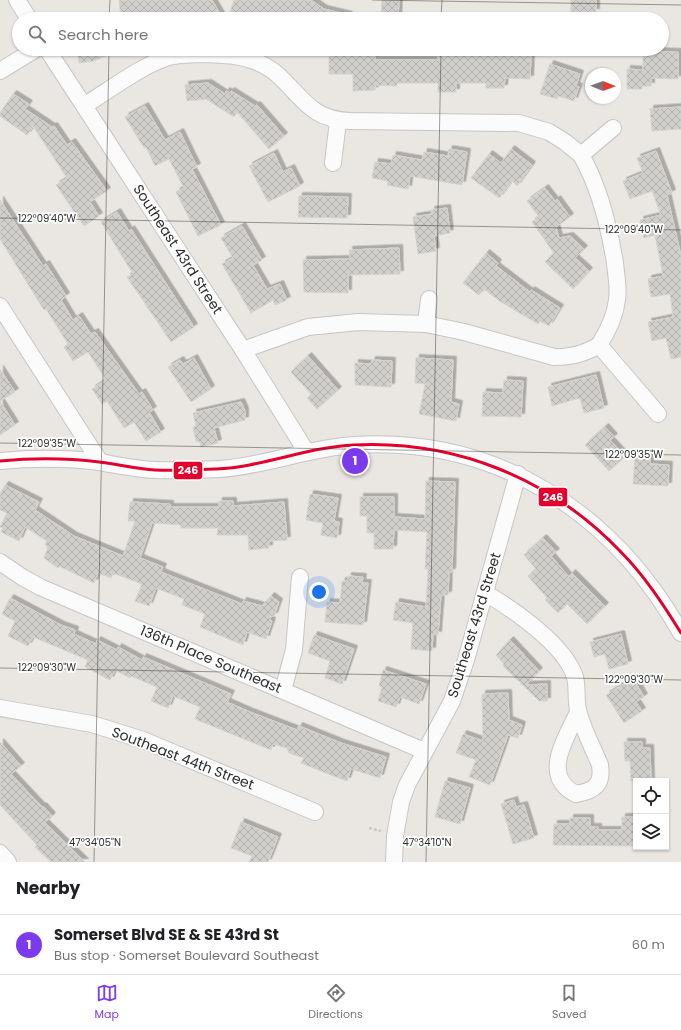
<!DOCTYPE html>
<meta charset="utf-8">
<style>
body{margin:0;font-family:Poppins,sans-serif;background:#f6f6f6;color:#202124}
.controls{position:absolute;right:12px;bottom:12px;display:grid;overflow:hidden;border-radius:0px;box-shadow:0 1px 3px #0004}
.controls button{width:36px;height:36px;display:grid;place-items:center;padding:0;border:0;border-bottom:1px solid #e0e0e0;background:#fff;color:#202124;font:20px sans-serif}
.compass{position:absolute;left:585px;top:68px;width:36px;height:36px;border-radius:50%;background:#fff;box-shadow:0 1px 3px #0004;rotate:91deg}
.you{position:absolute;left:319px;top:592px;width:14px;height:14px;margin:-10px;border:3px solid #fff;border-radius:50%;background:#1a73e8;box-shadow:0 0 0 6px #1a73e833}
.badge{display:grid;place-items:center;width:26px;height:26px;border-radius:50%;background:#7c3aed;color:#fff;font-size:13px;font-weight:700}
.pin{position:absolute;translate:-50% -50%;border:2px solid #fff;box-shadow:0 1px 4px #0006}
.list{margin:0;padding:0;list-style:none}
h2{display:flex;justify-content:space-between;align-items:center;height:52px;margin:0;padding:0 16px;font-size:17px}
h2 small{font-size:13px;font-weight:400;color:#757577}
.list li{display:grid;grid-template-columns:26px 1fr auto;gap:12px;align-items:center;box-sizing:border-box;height:60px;padding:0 16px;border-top:1px solid #e0e0e0}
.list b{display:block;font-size:15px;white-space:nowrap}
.list p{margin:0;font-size:13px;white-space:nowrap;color:#757577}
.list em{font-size:13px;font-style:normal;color:#757577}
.icon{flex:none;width:22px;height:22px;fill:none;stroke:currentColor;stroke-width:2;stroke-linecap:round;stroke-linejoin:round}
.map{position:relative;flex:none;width:681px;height:862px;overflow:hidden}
.search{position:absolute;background:#fff;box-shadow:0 1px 3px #0004;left:12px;right:12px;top:12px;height:44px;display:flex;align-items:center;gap:10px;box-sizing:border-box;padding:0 14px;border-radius:22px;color:#757577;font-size:15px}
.sheet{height:112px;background:#fff}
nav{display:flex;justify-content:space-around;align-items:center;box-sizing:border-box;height:56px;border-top:1px solid #e0e0e0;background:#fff;font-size:11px;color:#757577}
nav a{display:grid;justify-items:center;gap:2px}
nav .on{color:#7c3aed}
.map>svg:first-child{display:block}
</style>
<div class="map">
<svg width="681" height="862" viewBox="0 0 681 862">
<defs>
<pattern id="building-cross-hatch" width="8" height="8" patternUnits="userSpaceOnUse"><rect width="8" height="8" fill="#d1cfcc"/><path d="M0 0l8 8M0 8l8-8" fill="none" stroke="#b4b2af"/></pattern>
<filter id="shadow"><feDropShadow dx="3.5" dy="-3.5" stdDeviation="0" flood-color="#0004"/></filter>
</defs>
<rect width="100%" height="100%" fill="#eae7e3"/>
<g fill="url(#building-cross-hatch)" stroke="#d5d3cf" filter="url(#shadow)">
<path d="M119 0H212L223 19H204L202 14 158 12V15L143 17V19H121Z"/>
<path d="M234 0H311L324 9 349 15 348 19H269L249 13 248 19H243L229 15Z"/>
<path d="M382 0H399L398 19 381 18Z"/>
<rect x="571" y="0" width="25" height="12"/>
<path d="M77 49H120L94 61 79 63Z"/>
<path d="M439 50 481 51V54L531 56 530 79 505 78 504 88H486V83H456V92H438V83H397V86L375 85V90L353 91V74H329V53H375V60H438Z"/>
<path d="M643 51 678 52V79L651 78V86H642V89H627V69L643 70Z"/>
<path d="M550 64 580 74 576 86 579 87 574 101 558 96 557 99 540 94Z"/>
<path d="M208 83 225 94 226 91 230 93 231 91 255 106 257 105 284 136 269 149 237 112 234 117 206 99 187 101 185 85Z"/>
<path d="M13 94 29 104 25 109 52 127 54 126 67 145 72 142 107 191 90 202 99 216 84 226 56 185 67 178 33 126 27 135 0 116V113Z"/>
<path d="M145 106 165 140 180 132 197 167 192 169 221 225 198 236 176 192 184 188 169 159 155 166 146 147 144 148 125 117Z"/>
<path d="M681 107V129L652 131 650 109Z"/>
<path d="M449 149 467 152 462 185 410 176 408 189 387 185 388 181 372 178 375 162 391 164 393 155 422 160 424 152 448 156Z"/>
<path d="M511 149 532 165 517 186 512 180 499 198 471 178 489 154 501 163Z"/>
<path d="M656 151 672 193 667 195 681 256V357L671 359 666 338 652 341 648 322 673 317 670 294 651 297 648 279 663 276 661 265 655 235 644 238 640 220 661 215 652 191 630 199 623 181 643 173 637 158Z"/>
<path d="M274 153 283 172 291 168 300 186 268 202 249 166Z"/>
<path d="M545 188 555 201 557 199 570 217 556 227 559 238 570 236 584 249 575 258 589 271 573 289 545 262 554 253 532 222 539 217 527 201Z"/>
<path d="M299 196 348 197 347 218 298 217Z"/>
<path d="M0 200 43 266 46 264 66 296 61 300 73 320 79 316 91 334 95 332 139 394 142 392 153 410 149 412 161 432 146 441 134 422 124 428 107 401 102 404 92 389 106 380 88 352 73 361 64 347 68 344 46 309 44 310 0 239Z"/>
<path d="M447 208 450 233 434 236 436 251 418 254 413 217 432 214 431 210Z"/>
<path d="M117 212 129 231 131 229 194 327 171 342 127 277 133 274 101 222Z"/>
<path d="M242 226 262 260 253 265 267 289 280 284 287 300 275 305 273 300 251 313 222 264 233 258 221 238Z"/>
<path d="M399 248 400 274 348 275V293L304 292 303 260 350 259 349 250Z"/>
<path d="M486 253 498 263 496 266 530 292 531 290 560 308 549 326 540 321 538 324 498 300 484 289 479 295 463 283Z"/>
<path d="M308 356 338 390 317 409 307 398 311 394 291 372Z"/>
<path d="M194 358 211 389 191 402 168 367 180 360 183 364Z"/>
<path d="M416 358 453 360 451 402 459 404 456 421 419 414 425 384 415 383Z"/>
<path d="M372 360 392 361 391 387 355 385V363L371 364Z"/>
<path d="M0 369 15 392 0 401 15 425 0 435Z"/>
<path d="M596 375 604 408 584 413 580 398 552 406 548 387Z"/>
<path d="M504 380 523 381 521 417 482 416 483 392 503 393Z"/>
<path d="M241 402 245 411V420L214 428 218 443 201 447 200 442 196 441 193 427 196 426 193 413Z"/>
<path d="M605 427 614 437 610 440 625 456 609 471 585 445Z"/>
<path d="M635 457 650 458V464L669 465 668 486 633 484Z"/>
<path d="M426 481 455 482 452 572H449L448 595H441L438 635 433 634 432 651 411 649 413 623 393 620 396 602 426 607 428 569H425L427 532 394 530 393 549H374V533H367V516H360V497H394V517L425 519Z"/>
<path d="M5 485 39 502 35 510 74 536 123 556 135 521H128L130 502 170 504V507H219V501H233V506L284 502 287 540 269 541V548L249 550 248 535H217L218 528H181V525L152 523 140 558 163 567 161 572 242 604 243 601 262 606 271 596 279 602 274 616H271L270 620 272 621 266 639 247 632 243 645 200 627 205 614 182 605 184 599 156 588 149 606 135 601 142 584 113 573 111 578 98 573 94 583 59 566 58 568 44 558 48 547 45 545 47 541 25 527 19 541 1 532 3 528 0 527 7 513 0 510V494Z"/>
<path d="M310 494 338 498 334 521 339 522 337 538 321 535 323 523 306 520Z"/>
<path d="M543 538 556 552 551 556 569 577 572 573 605 606 587 624 567 604 558 613 545 600 547 598 528 576 536 569 524 555Z"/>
<path d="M348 576 363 577 362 583H368L363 625 325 622 327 602 340 603 342 581H348Z"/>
<path d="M10 598 61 625 75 630 74 634 96 644 97 640 117 650 118 647 142 660 143 657 231 694 227 702 250 712 297 730 299 726 341 743 386 757 380 778 351 769 347 781 331 775 301 763 304 758 289 753 287 748 273 744 271 750 195 719 200 707 173 696 168 708 151 701 157 687 131 676 130 678 115 670 110 680 85 667 88 660 33 637 28 646 8 636 15 621 2 614Z"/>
<path d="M621 634 628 664 609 669 605 654 594 657 590 642Z"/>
<path d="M314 635 354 649 342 684 325 678 330 661 308 653Z"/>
<path d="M510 640 539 671 526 685 547 684V701H539L503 666 504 664 496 655Z"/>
<path d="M383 670 426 684 419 704 400 697 396 707 378 701 382 687 379 686Z"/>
<path d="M633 678 644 697 636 702 642 711 624 723 606 695Z"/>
<path d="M508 693 509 720 522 725 518 738 508 735 490 785 469 777 476 760 456 753 463 734 483 741 482 694Z"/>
<path d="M0 742 21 766 11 774 42 807 43 806 52 816 45 823 85 862H51L35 847 37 845 0 805Z"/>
<path d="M624 742H642V748H650L651 781H631L630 761H625Z"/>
<path d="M445 781 470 788 460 824 435 817Z"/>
<path d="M514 800 516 807 524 805 534 838 513 844 501 804Z"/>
<path d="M622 817H636V846L553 845 554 824H570V818H590V827H598V830H622Z"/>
<path d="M241 822 278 837 268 862H249L252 856 231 848Z"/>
</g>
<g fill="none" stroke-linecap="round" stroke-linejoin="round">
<defs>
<g id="minor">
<path d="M17 0 29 19"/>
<path d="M47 49 243 350 306 451"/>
<path d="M0 71 36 49"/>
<path d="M85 105C110 90 139 67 166 58 183 52 232 54 248 59 259 62 269 67 278 75 303 98 311 119 349 121L519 123 549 132 565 142 581 155"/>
<path d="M613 128 581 155C600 188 609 226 615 263 616 275 619 288 617 300 615 317 608 331 599 345L658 414"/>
<path d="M333 163 338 121"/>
<path d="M0 306 100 462"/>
<path d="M426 324 429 299"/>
<path d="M243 350 308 327 358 322 426 324 464 332 554 357C572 357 584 354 599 345"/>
<path d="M0 461C33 458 66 458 99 462 117 465 136 469 155 470 176 471 198 470 220 469 265 466 308 448 354 445 496 436 612 511 681 633"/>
<path d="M0 562 22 577 40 587 424 751"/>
<path d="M485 593C513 609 565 645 575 677 578 689 575 702 579 714 584 731 593 748 600 765 603 784 595 791 576 794 540 776 566 739 578 712"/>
<path d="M283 690 294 650 300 577"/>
<path d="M0 708 92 724 143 740 315 812"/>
<path d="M0 853 8 862"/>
<path d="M394 862 395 836 401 802 407 785 452 701 466 660 518 474"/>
</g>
</defs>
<use href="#minor" stroke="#c6c6c5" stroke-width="18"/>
<path stroke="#c8c8c7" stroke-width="2.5" stroke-dasharray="3 2" stroke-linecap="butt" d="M369 828 381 831"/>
<use href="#minor" stroke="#fcfbfb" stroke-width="16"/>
<defs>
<path id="bus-1" d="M0 461C33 458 66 458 99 462 117 464 136 469 155 470 175 471 195 470 216 469 263 467 307 447 354 445 455 440 550 478 620 551 644 575 663 604 681 633"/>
</defs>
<use href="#bus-1" stroke="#fff" stroke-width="6"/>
<use href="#bus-1" stroke="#e4002b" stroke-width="3"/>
</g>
<path fill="none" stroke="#2c2c2c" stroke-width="1" stroke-opacity="0.45" d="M372 0 681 5M109 19 110 0M441 19 442 0M0 218 681 230M0 443 681 455M0 668 681 680M94 862 109 49M426 862 441 49"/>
<g text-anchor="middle" stroke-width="3.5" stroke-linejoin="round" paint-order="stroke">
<g font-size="14" fill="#2c2c2c" stroke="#fff">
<text transform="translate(178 249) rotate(57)" y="5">Southeast 43rd Street</text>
<text transform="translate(474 625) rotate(-73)" y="5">Southeast 43rd Street</text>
<text transform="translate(211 659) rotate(23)" y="5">136th Place Southeast</text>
<text transform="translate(183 758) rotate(21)" y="5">Southeast 44th Street</text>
</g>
</g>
<g font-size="10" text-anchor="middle" fill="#2c2c2c" stroke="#fff" stroke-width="3.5" stroke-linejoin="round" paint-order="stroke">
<text x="47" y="222">122°09'40"W</text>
<text x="634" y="233">122°09'40"W</text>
<text x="47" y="447">122°09'35"W</text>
<text x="634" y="458">122°09'35"W</text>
<text x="47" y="671">122°09'30"W</text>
<text x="634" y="683">122°09'30"W</text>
<text x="95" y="846">47°34'05"N</text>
<text x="427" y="846">47°34'10"N</text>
</g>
<g stroke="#fff" stroke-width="1.5">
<rect x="173" y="461" width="30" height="19" rx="4" fill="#e4002b"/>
<rect x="538" y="487" width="30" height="20" rx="4" fill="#e4002b"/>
</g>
<g font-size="11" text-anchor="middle" font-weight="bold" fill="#fff">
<text x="188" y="474">246</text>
<text x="553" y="501">246</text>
</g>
</svg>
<div class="controls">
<button><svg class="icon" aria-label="locate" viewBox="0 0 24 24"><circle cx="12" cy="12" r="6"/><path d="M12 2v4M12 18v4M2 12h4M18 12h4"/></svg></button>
<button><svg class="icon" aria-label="layers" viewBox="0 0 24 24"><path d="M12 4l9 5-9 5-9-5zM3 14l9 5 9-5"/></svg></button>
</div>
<svg class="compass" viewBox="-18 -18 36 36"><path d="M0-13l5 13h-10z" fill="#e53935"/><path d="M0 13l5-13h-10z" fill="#757577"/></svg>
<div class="you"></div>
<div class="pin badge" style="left:355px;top:461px">1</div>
<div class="search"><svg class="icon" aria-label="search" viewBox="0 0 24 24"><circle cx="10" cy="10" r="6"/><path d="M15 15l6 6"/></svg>Search here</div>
</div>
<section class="sheet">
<h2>Nearby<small></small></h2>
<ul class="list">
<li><span class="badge">1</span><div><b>Somerset Blvd SE &amp; SE 43rd St</b><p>Bus stop · Somerset Boulevard Southeast</p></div><em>60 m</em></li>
</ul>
</section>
<nav>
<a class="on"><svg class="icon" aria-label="map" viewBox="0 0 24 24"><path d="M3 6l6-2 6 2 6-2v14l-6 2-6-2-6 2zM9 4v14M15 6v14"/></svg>Map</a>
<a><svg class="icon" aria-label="directions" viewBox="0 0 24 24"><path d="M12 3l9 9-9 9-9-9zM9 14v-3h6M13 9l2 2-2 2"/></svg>Directions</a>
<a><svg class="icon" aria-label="saved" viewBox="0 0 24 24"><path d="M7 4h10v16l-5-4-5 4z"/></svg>Saved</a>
</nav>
